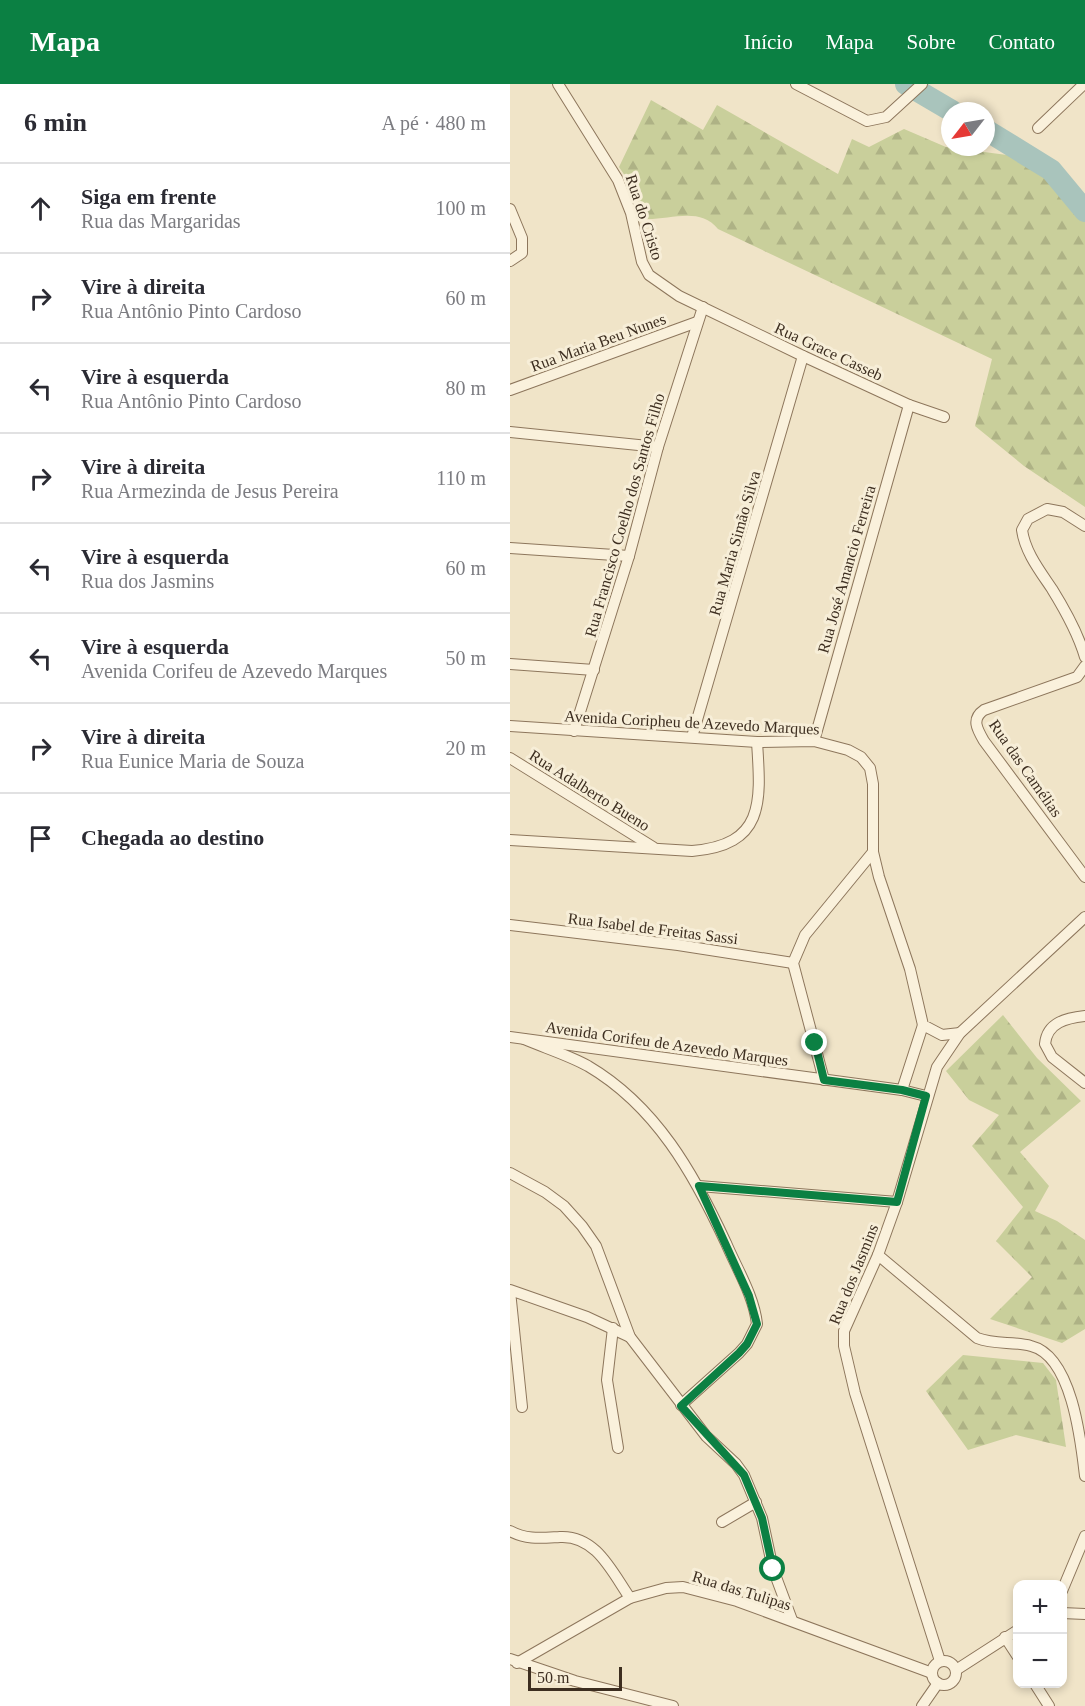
<!DOCTYPE html>
<html lang="pt">
<meta charset="utf-8">
<style>
body{margin:0;font-family:Georgia,serif;background:#f7f7f7;color:#2b2b33}
.controls{position:absolute;right:18px;bottom:18px;display:grid;overflow:hidden;border-radius:12px;box-shadow:0 3px 9px #0003}
.controls button{width:54px;height:54px;display:grid;place-items:center;padding:0;border:0;border-bottom:2px solid #e1e1e2;background:#fff;color:#2b2b33;font:30px sans-serif}
.compass{position:absolute;left:431px;top:18px;width:54px;height:54px;border-radius:50%;background:#fff;box-shadow:0 3px 9px #0003;rotate:239deg}
.scale{position:absolute;left:18px;bottom:15px;width:94px;box-sizing:border-box;padding-left:6px;border:3px solid #3d2e20;border-top:0;font-size:16px;line-height:21px;white-space:nowrap;color:#3d2e20;-webkit-text-stroke:4px #f7eed8;paint-order:stroke}
.stop{position:absolute;width:18px;height:18px;margin:-14px;border:4px solid #0b8043;border-radius:50%;background:#fff}
.stop.end{background:#0b8043;border-color:#fff;box-shadow:0 2px 6px #0008}
.list{margin:0;padding:0;list-style:none}
h2{display:flex;justify-content:space-between;align-items:center;height:78px;margin:0;padding:0 24px;font-size:26px}
h2 small{font-size:20px;font-weight:400;color:#7c7c81}
.list li{display:grid;grid-template-columns:39px 1fr auto;gap:18px;align-items:center;box-sizing:border-box;height:90px;padding:0 24px;border-top:2px solid #e1e1e2}
.list b{display:block;font-size:22px;white-space:nowrap}
.list p{margin:0;font-size:20px;white-space:nowrap;color:#7c7c81}
.list em{font-size:20px;font-style:normal;color:#7c7c81}
.icon{flex:none;width:33px;height:33px;fill:none;stroke:currentColor;stroke-width:2;stroke-linecap:round;stroke-linejoin:round}
.map{position:relative;flex:none;width:575px;height:1622px;overflow:hidden}
header{display:flex;align-items:center;gap:36px;box-sizing:border-box;height:84px;padding:0 30px;background:#0b8043;color:#fff}
header strong{font-size:28px}
nav{display:flex;gap:33px;margin-inline-start:auto;font-size:21px}
main{display:flex}
aside{flex:1;background:#fff}
.map>svg:first-child{display:block}
</style>
<header>
<strong>Mapa</strong>
<nav><a>Início</a><a>Mapa</a><a>Sobre</a><a>Contato</a></nav>
</header>
<main>
<aside>
<h2>6 min<small>A pé · 480 m</small></h2>
<ul class="list">
<li><svg class="icon" aria-label="ahead" viewBox="0 0 24 24"><path d="M12 20V5M6 11l6-6 6 6"/></svg><div><b>Siga em frente</b><p>Rua das Margaridas</p></div><em>100 m</em></li>
<li><svg class="icon" aria-label="right" viewBox="0 0 24 24"><path d="M7 20v-9h11M14 6l5 5-5 5"/></svg><div><b>Vire à direita</b><p>Rua Antônio Pinto Cardoso</p></div><em>60 m</em></li>
<li><svg class="icon" aria-label="left" viewBox="0 0 24 24"><path d="M17 20v-9H6M10 6l-5 5 5 5"/></svg><div><b>Vire à esquerda</b><p>Rua Antônio Pinto Cardoso</p></div><em>80 m</em></li>
<li><svg class="icon" aria-label="right" viewBox="0 0 24 24"><path d="M7 20v-9h11M14 6l5 5-5 5"/></svg><div><b>Vire à direita</b><p>Rua Armezinda de Jesus Pereira</p></div><em>110 m</em></li>
<li><svg class="icon" aria-label="left" viewBox="0 0 24 24"><path d="M17 20v-9H6M10 6l-5 5 5 5"/></svg><div><b>Vire à esquerda</b><p>Rua dos Jasmins</p></div><em>60 m</em></li>
<li><svg class="icon" aria-label="left" viewBox="0 0 24 24"><path d="M17 20v-9H6M10 6l-5 5 5 5"/></svg><div><b>Vire à esquerda</b><p>Avenida Corifeu de Azevedo Marques</p></div><em>50 m</em></li>
<li><svg class="icon" aria-label="right" viewBox="0 0 24 24"><path d="M7 20v-9h11M14 6l5 5-5 5"/></svg><div><b>Vire à direita</b><p>Rua Eunice Maria de Souza</p></div><em>20 m</em></li>
<li><svg class="icon" aria-label="arrive" viewBox="0 0 24 24"><path d="M6 21V4h12l-3 4 3 4H6"/></svg><div><b>Chegada ao destino</b></div></li>
</ul>
</aside>
<div class="map">
<svg width="575" height="1622" viewBox="0 0 575 1622">
<defs>
<pattern id="forest-firs" width="22" height="20" patternUnits="userSpaceOnUse" patternTransform="scale(1.5)"><rect width="22" height="20" fill="#c9cf9b"/><path d="M5 1l3.5 6h-7zM16 11l3.5 6h-7z" fill="#aeb285"/></pattern>
</defs>
<rect width="100%" height="100%" fill="#f0e4c8"/>
<g fill="url(#forest-firs)">
<path d="M141 16 193 46 207 21 328 90 342 55 359 63 394 45 436 63 497 71 575 110V423L514 382 465 342 482 275 208 145C190 122 160 136 135 135L122 102 109 83Z"/>
<path d="M493 931 527 974 571 1017 510 1068 539 1102 525 1127 547 1137 575 1156V1245L552 1259 480 1235 522 1193 486 1157 513 1123 462 1062 489 1031 459 1016 436 987Z"/>
<path d="M453 1271 533 1279 546 1296 556 1363 506 1351 458 1366 416 1307Z"/>
</g>
<g fill="none" stroke-linecap="round" stroke-linejoin="round">
<g stroke="#a9c4bc" stroke-width="22">
<path d="M396 0 442 27"/>
<path d="M476 46 541 86 575 127"/>
</g>
<defs>
<g id="street">
<path d="M48 0 108 96 121 129 132 178 139 191 169 212 293 272 399 321 434 333"/>
<path d="M286 0 357 37 376 33 412 0"/>
<path d="M528 44 574 0"/>
<path d="M0 125 12 154V169L0 177"/>
<path d="M0 306 187 238"/>
<path d="M0 348 148 363"/>
<path d="M575 442 553 428 537 425 518 435 512 446C515 468 530 487 542 505 555 526 568 549 575 573"/>
<path d="M0 464 119 472"/>
<path d="M0 580 84 586"/>
<path d="M575 582 567 593 474 626C461 635 467 645 474 657L575 793"/>
<path d="M0 642 247 658 304 657 338 666 351 673 360 684 363 700V768L369 793 400 885 413 941 432 951 450 949"/>
<path d="M64 647 119 472 148 363 193 223"/>
<path d="M182 653 293 272"/>
<path d="M304 657 399 321"/>
<path d="M0 674 143 763"/>
<path d="M0 756 182 767C255 761 251 718 247 658"/>
<path d="M0 841 168 861 283 879"/>
<path d="M575 932C557 934 537 938 535 960L542 973 575 999"/>
<path d="M0 953 392 1006 416 1012"/>
<path d="M14 955C35 964 58 971 78 982 146 1022 184 1090 216 1159 227 1185 244 1212 247 1240L237 1260 229 1269 171 1321"/>
<path d="M314 996 283 879 295 851 363 768"/>
<path d="M392 1006 413 941"/>
<path d="M0 1089 35 1108 54 1122 72 1142 86 1162 120 1253 196 1352 226 1380 234 1391 252 1434 263 1485 282 1536"/>
<path d="M189 1102 387 1118"/>
<path d="M368 1171 467 1254C485 1261 503 1257 521 1262 562 1272 571 1357 575 1392"/>
<path d="M0 1206 77 1233 120 1253"/>
<path d="M0 1207 12 1323"/>
<path d="M103 1244 97 1296 108 1364"/>
<path d="M212 1438 246 1418"/>
<path d="M0 1447C17 1456 31 1454 50 1453 86 1451 102 1488 120 1514"/>
<path d="M552 1507 575 1452"/>
<path d="M552 1529 575 1530"/>
<path d="M495 1553 508 1573"/>
<path d="M0 1575 65 1597 163 1622"/>
<path d="M430 1577 345 1309 334 1262V1247L368 1171 387 1118 427 983 450 949 575 833"/>
<circle cx="434" cy="1589" r="12"/>
<path d="M7 1579 120 1514 156 1504 173 1503 227 1517 422 1589"/>
<path d="M446 1586 508 1546"/>
<path d="M525 1600 539 1622"/>
<path d="M412 1622 428 1599"/>
</g>
</defs>
<use href="#street" stroke="#8d765c" stroke-width="12"/>
<use href="#street" stroke="#faf1dc" stroke-width="10"/>
</g>
<g fill="none" stroke-linecap="round" stroke-linejoin="round">
<path stroke="#0b8043" stroke-width="8" d="M263 1485 252 1434 234 1391 171 1322 229 1269 237 1260 247 1240 239 1212 189 1102 387 1118 416 1012 392 1006 314 996 305 959"/>
</g>
<g text-anchor="middle" stroke-width="6" stroke-linejoin="round" paint-order="stroke">
<g font-size="16" fill="#3d2e20" stroke="#f7eed8">
<text transform="translate(135 133) rotate(72)" y="6">Rua do Cristo</text>
<text transform="translate(88 258) rotate(-20)" y="6">Rua Maria Beu Nunes</text>
<text transform="translate(319 267) rotate(25)" y="6">Rua Grace Casseb</text>
<text transform="translate(114 431) rotate(-74)" y="6">Rua Francisco Coelho dos Santos Filho</text>
<text transform="translate(224 459) rotate(-74)" y="6">Rua Maria Simão Silva</text>
<text transform="translate(336 485) rotate(-74)" y="6">Rua José Amancio Ferreira</text>
<text transform="translate(182 638) rotate(3)" y="6">Avenida Coripheu de Azevedo Marques</text>
<text transform="translate(516 684) rotate(55)" y="6">Rua das Camélias</text>
<text transform="translate(80 706) rotate(32)" y="6">Rua Adalberto Bueno</text>
<text transform="translate(143 844) rotate(7)" y="6">Rua Isabel de Freitas Sassi</text>
<text transform="translate(157 959) rotate(8)" y="6">Avenida Corifeu de Azevedo Marques</text>
<text transform="translate(343 1190) rotate(-68)" y="6">Rua dos Jasmins</text>
<text transform="translate(232 1506) rotate(17)" y="6">Rua das Tulipas</text>
</g>
</g>
</svg>
<div class="controls">
<button>+</button>
<button>−</button>
</div>
<svg class="compass" viewBox="-18 -18 36 36"><path d="M0-13l5 13h-10z" fill="#e53935"/><path d="M0 13l5-13h-10z" fill="#7c7c81"/></svg>
<div class="scale">50 m</div>
<div class="stop" style="left:263px;top:1485px"></div>
<div class="stop end" style="left:305px;top:959px"></div>
</div>
</main>
